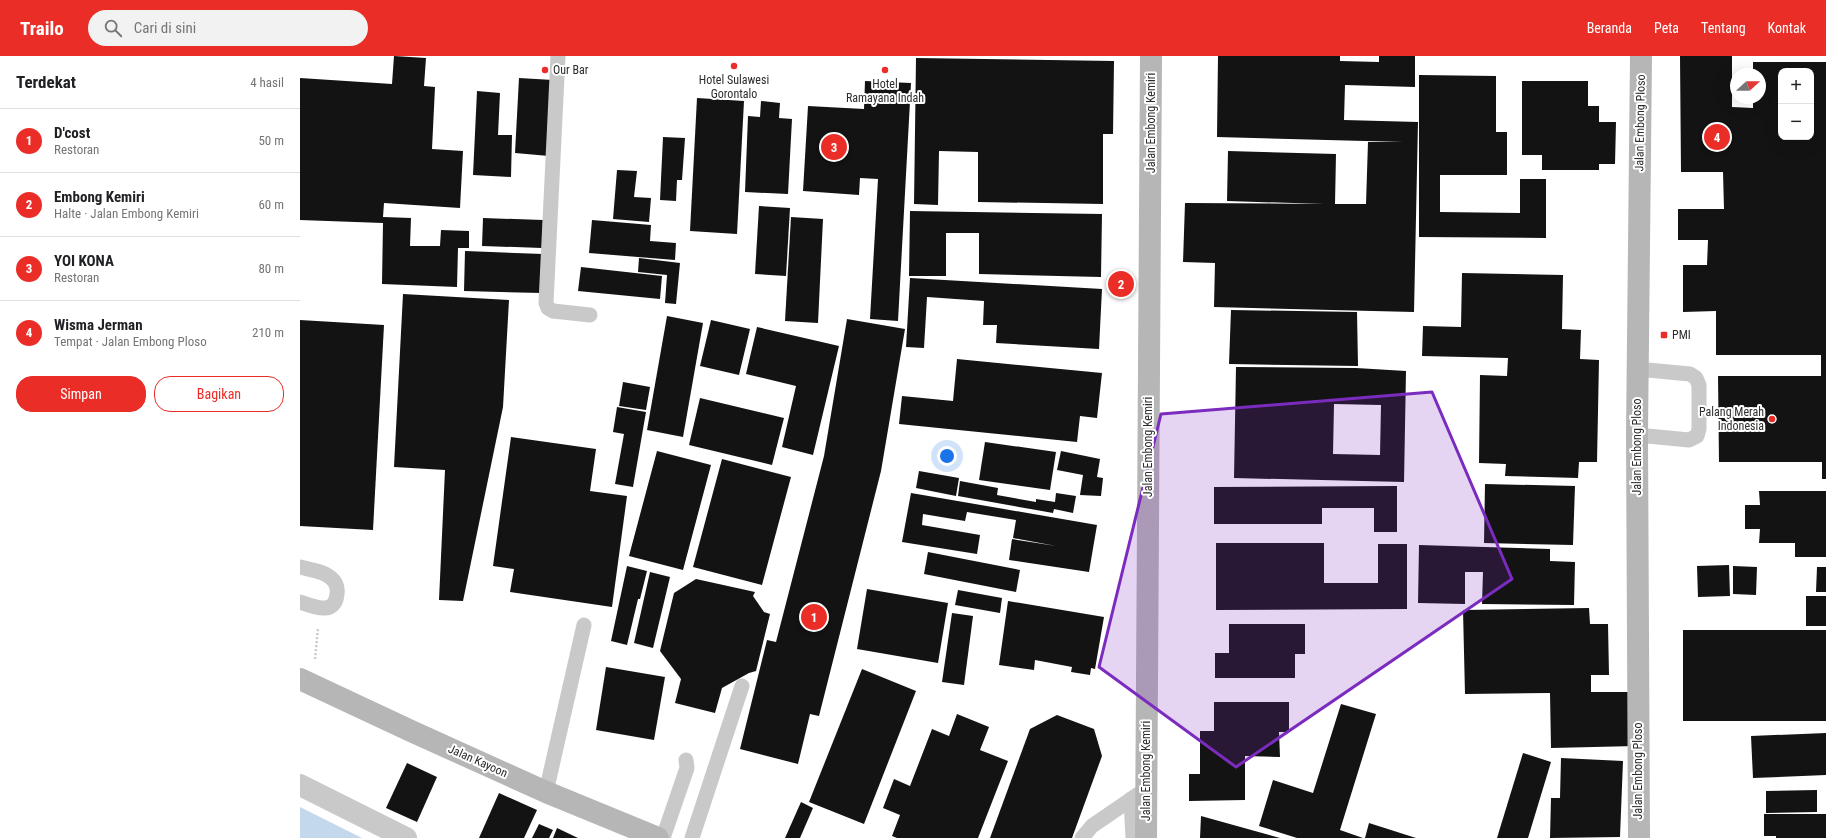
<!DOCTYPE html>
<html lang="id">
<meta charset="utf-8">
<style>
body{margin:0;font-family:"Roboto Condensed",sans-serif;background:#f2f2f2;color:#202124}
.controls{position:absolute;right:12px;top:12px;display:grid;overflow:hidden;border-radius:8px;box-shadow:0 4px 16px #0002}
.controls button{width:36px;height:36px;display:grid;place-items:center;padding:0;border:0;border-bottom:1px solid #e0e0e0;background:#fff;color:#202124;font:20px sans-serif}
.compass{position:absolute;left:1430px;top:12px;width:36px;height:36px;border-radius:50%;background:#fff;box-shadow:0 4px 16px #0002;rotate:69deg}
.you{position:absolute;left:647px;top:400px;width:14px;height:14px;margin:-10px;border:3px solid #fff;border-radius:50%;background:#1a73e8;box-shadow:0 0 0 6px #1a73e833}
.badge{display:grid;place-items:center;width:26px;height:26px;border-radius:50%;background:#eb2d27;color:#fff;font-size:13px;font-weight:700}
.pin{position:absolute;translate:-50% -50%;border:2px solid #fff;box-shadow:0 1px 4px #0006}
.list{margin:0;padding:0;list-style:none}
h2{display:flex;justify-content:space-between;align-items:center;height:52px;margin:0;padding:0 16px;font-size:17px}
h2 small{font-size:13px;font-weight:400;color:#757577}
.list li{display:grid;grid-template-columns:26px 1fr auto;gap:12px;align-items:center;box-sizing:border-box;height:64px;padding:0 16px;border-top:1px solid #e0e0e0}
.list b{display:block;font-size:15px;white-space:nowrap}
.list p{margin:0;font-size:13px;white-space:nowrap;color:#757577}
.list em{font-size:13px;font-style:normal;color:#757577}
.actions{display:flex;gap:8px;padding:12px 16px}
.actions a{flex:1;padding:9px 0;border:1px solid #eb2d27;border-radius:16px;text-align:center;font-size:14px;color:#eb2d27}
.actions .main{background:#eb2d27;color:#fff}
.icon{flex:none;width:22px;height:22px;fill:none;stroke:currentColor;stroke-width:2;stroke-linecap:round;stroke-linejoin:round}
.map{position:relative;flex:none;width:1526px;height:782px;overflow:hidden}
header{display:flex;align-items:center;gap:24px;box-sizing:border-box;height:56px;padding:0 20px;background:#eb2d27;color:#fff}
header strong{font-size:19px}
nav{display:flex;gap:22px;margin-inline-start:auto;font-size:14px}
.search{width:280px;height:36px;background:#f2f2f2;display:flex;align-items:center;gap:10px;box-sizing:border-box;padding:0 14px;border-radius:22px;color:#757577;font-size:15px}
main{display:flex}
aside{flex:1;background:#fff}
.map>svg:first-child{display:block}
</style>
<header>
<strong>Trailo</strong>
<div class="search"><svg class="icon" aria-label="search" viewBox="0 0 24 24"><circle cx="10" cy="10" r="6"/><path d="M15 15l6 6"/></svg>Cari di sini</div>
<nav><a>Beranda</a><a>Peta</a><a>Tentang</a><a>Kontak</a></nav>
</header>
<main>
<aside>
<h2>Terdekat<small>4 hasil</small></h2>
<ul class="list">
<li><span class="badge">1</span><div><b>D'cost</b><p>Restoran</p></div><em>50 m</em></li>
<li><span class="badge">2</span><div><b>Embong Kemiri</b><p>Halte · Jalan Embong Kemiri</p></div><em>60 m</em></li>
<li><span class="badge">3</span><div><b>YOI KONA</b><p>Restoran</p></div><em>80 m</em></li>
<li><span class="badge">4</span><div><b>Wisma Jerman</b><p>Tempat · Jalan Embong Ploso</p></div><em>210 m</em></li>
</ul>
<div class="actions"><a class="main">Simpan</a><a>Bagikan</a></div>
</aside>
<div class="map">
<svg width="1526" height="782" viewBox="0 0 1526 782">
<rect width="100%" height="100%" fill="#fff"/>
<path fill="#c4d8ec" d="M0 751 62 782H0Z"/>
<g fill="#131313" fill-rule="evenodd">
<path d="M94 0 126 2 124 30 135 31 132 93 163 95 160 152 84 147 83 161 111 162 110 190H140L141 174 169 175V192H158L157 231 82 228 83 167 0 164V22L92 28Z"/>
<path d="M918 0H1040V5L1079 6V0H1115V31L1045 29 1044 64 1118 66 1114 256 914 251 915 207 883 206 885 147 1025 148 927 145 928 95 1036 98 1035 148H1066L1068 86H1103L917 81Z"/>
<path d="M1380 0H1432V51L1453 52V42H1460V18H1453V6H1526V423H1522V406H1419L1418 320H1521V299H1416V255L1383 256V209H1407L1408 184H1378V153H1424L1423 116H1381ZM1481 15H1511V81H1481Z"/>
<path d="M616 2 814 5 813 78H803V148L678 146V96L639 95 638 149 614 148Z"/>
<path d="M1119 19 1196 20V76H1207V119H1140V156L1220 157V123H1246V182L1119 181Z"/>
<path d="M219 22 253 24 249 100 215 97Z"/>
<path d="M565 25 611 27 598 265 570 263 578 123 560 122 559 139 503 135 508 50 564 53Z"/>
<path d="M1222 25H1288V50H1299V66H1316L1315 108H1299V114H1242V99H1222Z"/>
<path d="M177 35 200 37 198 79H212L211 121 173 119Z"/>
<path d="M397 42 444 45 437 178 390 175Z"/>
<path d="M461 45 480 47 479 62 492 63 488 138 445 136 448 60 460 61Z"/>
<path d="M363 81 385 82 382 124H377L376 145 360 144Z"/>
<path d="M317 114 337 115 334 141 351 142 349 166 313 163Z"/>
<path d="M459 150 490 152 486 220 455 218Z"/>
<path d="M610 155 802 158 801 221 679 218V177H646V220H609Z"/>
<path d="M491 161 523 163 518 267 485 265Z"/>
<path d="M183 162 243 164 242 192 182 190Z"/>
<path d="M292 164 351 169 350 185 376 187 375 204 289 197Z"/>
<path d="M165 195 243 198 242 237 164 235Z"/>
<path d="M339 202 380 207 376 248 365 247 367 219 338 216Z"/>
<path d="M281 211 362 220 360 243 278 235Z"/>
<path d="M1162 217 1263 219 1262 273 1281 274 1280 303 1299 304 1297 406H1279L1278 422 1205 420 1206 408 1179 407 1180 319 1207 320 1208 302 1122 300 1123 270 1161 271Z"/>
<path d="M610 222 802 233 799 293 696 287 697 269H683L684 245 627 241 624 292 606 291Z"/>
<path d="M103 238 209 244 203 351 163 545 139 544 145 414 94 411Z"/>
<path d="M931 254 1057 256 1058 310 929 308Z"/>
<path d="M367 260 403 267 383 381 347 374Z"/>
<path d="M547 263 605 273 581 415 519 660 510 658 498 708 440 693 467 584 476 586 524 400Z"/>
<path d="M0 264 84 269 73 474 0 470Z"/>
<path d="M411 264 450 273 439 319 400 310Z"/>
<path d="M457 271 539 290 513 399 482 391 496 330 446 318Z"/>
<path d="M657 303 802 317 797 362 780 360 777 386 599 368 602 340 653 345Z"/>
<path d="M936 311 1056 312 1106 315 1104 426 934 422ZM1034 348 1081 349 1080 399 1033 398Z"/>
<path d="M323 326 350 331 346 354 319 350Z"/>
<path d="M400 342 484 362 472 409 389 389Z"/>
<path d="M317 351 346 356 333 431 315 428 324 378 313 376Z"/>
<path d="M211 381 296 393 290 435 327 440 312 551 210 536 214 513 193 510Z"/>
<path d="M685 386 756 396 750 434 679 424Z"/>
<path d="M357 395 411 409 383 514 329 500Z"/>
<path d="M761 395 800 403 797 421 803 422 801 440 780 439 783 419 757 414Z"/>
<path d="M422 403 491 421 462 529 393 511Z"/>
<path d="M619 415 659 422 656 440 616 432Z"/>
<path d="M660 425 698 432 697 439 736 446V443L755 446 756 437 776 440 773 457 754 453 753 457 658 440Z"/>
<path d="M1185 428 1275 430 1273 489 1184 487Z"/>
<path d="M1097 430V476H1074V452H1022V468H914V431Z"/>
<path d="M1459 435H1526V501H1495V487H1459L1460 473H1445V449H1460Z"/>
<path d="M611 437 797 469 789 516 709 504 712 483 756 490 713 482 716 464 667 456 665 465 623 458 622 469 680 479 677 498 602 486Z"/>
<path d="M916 487H1024V527H1078V488H1107V553L916 554Z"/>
<path d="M1119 489 1250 493V505L1275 506 1274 549 1182 548 1183 516H1165V548L1118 547Z"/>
<path d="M628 496 720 514 716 536 624 518Z"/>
<path d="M1429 509 1430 540 1398 541 1397 510Z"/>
<path d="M327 510 347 515 340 543H338L327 589 311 585Z"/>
<path d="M1433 510 1457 511 1456 539 1433 538Z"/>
<path d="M1517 511H1526V536H1516Z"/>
<path d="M350 516 370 521 353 592 334 587Z"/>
<path d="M396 523 455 536 453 540 464 556 470 558 456 615 449 617 422 632 415 657 375 647 381 623 360 595 374 537Z"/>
<path d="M567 533 648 547 638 607 557 593Z"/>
<path d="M658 534 702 542 700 557 655 549Z"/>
<rect x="1506" y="540" width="20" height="30"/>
<path d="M708 545 804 561 795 613 791 612 790 619 771 616 772 611 735 604 734 614 699 609Z"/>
<path d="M1289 552 1290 568H1308L1309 619H1291V636H1334L1336 690 1251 692 1250 637 1165 638 1163 554Z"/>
<path d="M652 557 673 560 664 629 642 626Z"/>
<path d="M929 568H1005V598H995V622H915V597H929Z"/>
<rect x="1383" y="574" width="143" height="91"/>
<path d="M306 611 365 621 354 684 296 674Z"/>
<path d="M562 613 616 635 564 768 509 746Z"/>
<path d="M914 646H989V676H979L980 701 945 700V744L889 745V718H900V675H914Z"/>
<path d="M1041 648 1076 658 1040 774 1063 782H997L959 770 973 724 1013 737Z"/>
<path d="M657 658 689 671 680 694 708 705 678 782H597L592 780 600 759 583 752 594 723 610 730 632 673 649 680Z"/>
<path d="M757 659 794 673 802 700 772 782H690L730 673Z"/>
<path d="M1526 677V719L1453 722 1451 680Z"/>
<path d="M1223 697 1251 706 1228 782H1197Z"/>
<path d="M1261 702 1323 705 1320 781 1250 782 1251 742H1260Z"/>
<path d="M107 707 137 721 117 766 86 752Z"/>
<path d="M1517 734V756L1466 757V735Z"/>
<path d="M199 737 237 754 224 782H179Z"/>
<path d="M501 746 513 752 500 782H485Z"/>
<path d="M1464 758H1526V782H1476V780H1464Z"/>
<path d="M901 760 980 782H900Z"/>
<path d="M1069 767 1116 782H1065Z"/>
<path d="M239 768 253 774 249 782H232Z"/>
<path d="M257 772 278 782H253Z"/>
</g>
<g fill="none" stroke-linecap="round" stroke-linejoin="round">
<path stroke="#c9c9c9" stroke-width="2.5" stroke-dasharray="2 2" stroke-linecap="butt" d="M15 603 18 572"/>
<g stroke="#c9c9c9" stroke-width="15">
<path d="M258 0 246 247 248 252 253 255 290 259"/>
<path d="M1337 379 1389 384 1397 380 1399 373V329L1396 322 1390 318 1337 313"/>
<path d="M0 511C10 514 25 515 32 523 36 526 38 533 37 538 35 560 14 551 0 546"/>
<path d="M246 736 284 569"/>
<path d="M831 743 833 782"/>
<path d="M363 782 387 712 386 704"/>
<path d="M392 782 442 630"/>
<path d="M782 782 792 770 846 733"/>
</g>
<path stroke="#c9c9c9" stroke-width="22" d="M0 729 106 782"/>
<g stroke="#b6b6b6" stroke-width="22">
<path d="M0 623 111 675 246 736 358 782"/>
<path d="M846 782 851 0"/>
<path d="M1339 782 1337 379 1341 0"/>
</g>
</g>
<path fill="#7b2cbf" fill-opacity="0.2" stroke="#7b2cbf" stroke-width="3" stroke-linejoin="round" d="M1132 336 1212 523 936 711 799 611 861 358Z"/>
<g fill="#eb2d27" stroke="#fff" stroke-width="1.5">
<circle cx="434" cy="10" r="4"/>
<circle cx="245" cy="14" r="4"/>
<circle cx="585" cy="14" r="4"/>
<rect x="1360" y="275" width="8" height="8" rx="2"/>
<circle cx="1472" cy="363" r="4"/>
</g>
<g text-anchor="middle" stroke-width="4" stroke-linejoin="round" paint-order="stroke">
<g font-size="12" fill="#2c2c2c" stroke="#fff" text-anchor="start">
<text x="253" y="18">Our Bar</text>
<text x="434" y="28" text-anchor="middle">Hotel Sulawesi<tspan x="434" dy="14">Gorontalo</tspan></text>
<text x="585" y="32" text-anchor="middle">Hotel<tspan x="585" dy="14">Ramayana Indah</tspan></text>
<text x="1372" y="283">PMI</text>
<text x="1464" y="360" text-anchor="end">Palang Merah<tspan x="1464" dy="14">Indonesia</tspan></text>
</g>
<g font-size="12" fill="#2c2c2c" stroke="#fff">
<text transform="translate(851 67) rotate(-90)" y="4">Jalan Embong Kemiri</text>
<text transform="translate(1340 67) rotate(-89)" y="4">Jalan Embong Ploso</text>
<text transform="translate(848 391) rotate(-90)" y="4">Jalan Embong Kemiri</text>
<text transform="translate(1337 391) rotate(-90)" y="4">Jalan Embong Ploso</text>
<text transform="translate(178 705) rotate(24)" y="4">Jalan Kayoon</text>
<text transform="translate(846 715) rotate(-90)" y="4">Jalan Embong Kemiri</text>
<text transform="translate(1338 715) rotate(-90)" y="4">Jalan Embong Ploso</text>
</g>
</g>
</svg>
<div class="controls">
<button>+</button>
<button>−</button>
</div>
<svg class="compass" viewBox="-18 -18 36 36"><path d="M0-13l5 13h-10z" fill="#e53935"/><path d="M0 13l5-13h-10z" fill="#757577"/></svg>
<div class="you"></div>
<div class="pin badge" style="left:514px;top:561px">1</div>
<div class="pin badge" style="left:821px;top:228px">2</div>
<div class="pin badge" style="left:534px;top:91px">3</div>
<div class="pin badge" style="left:1417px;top:81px">4</div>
</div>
</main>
